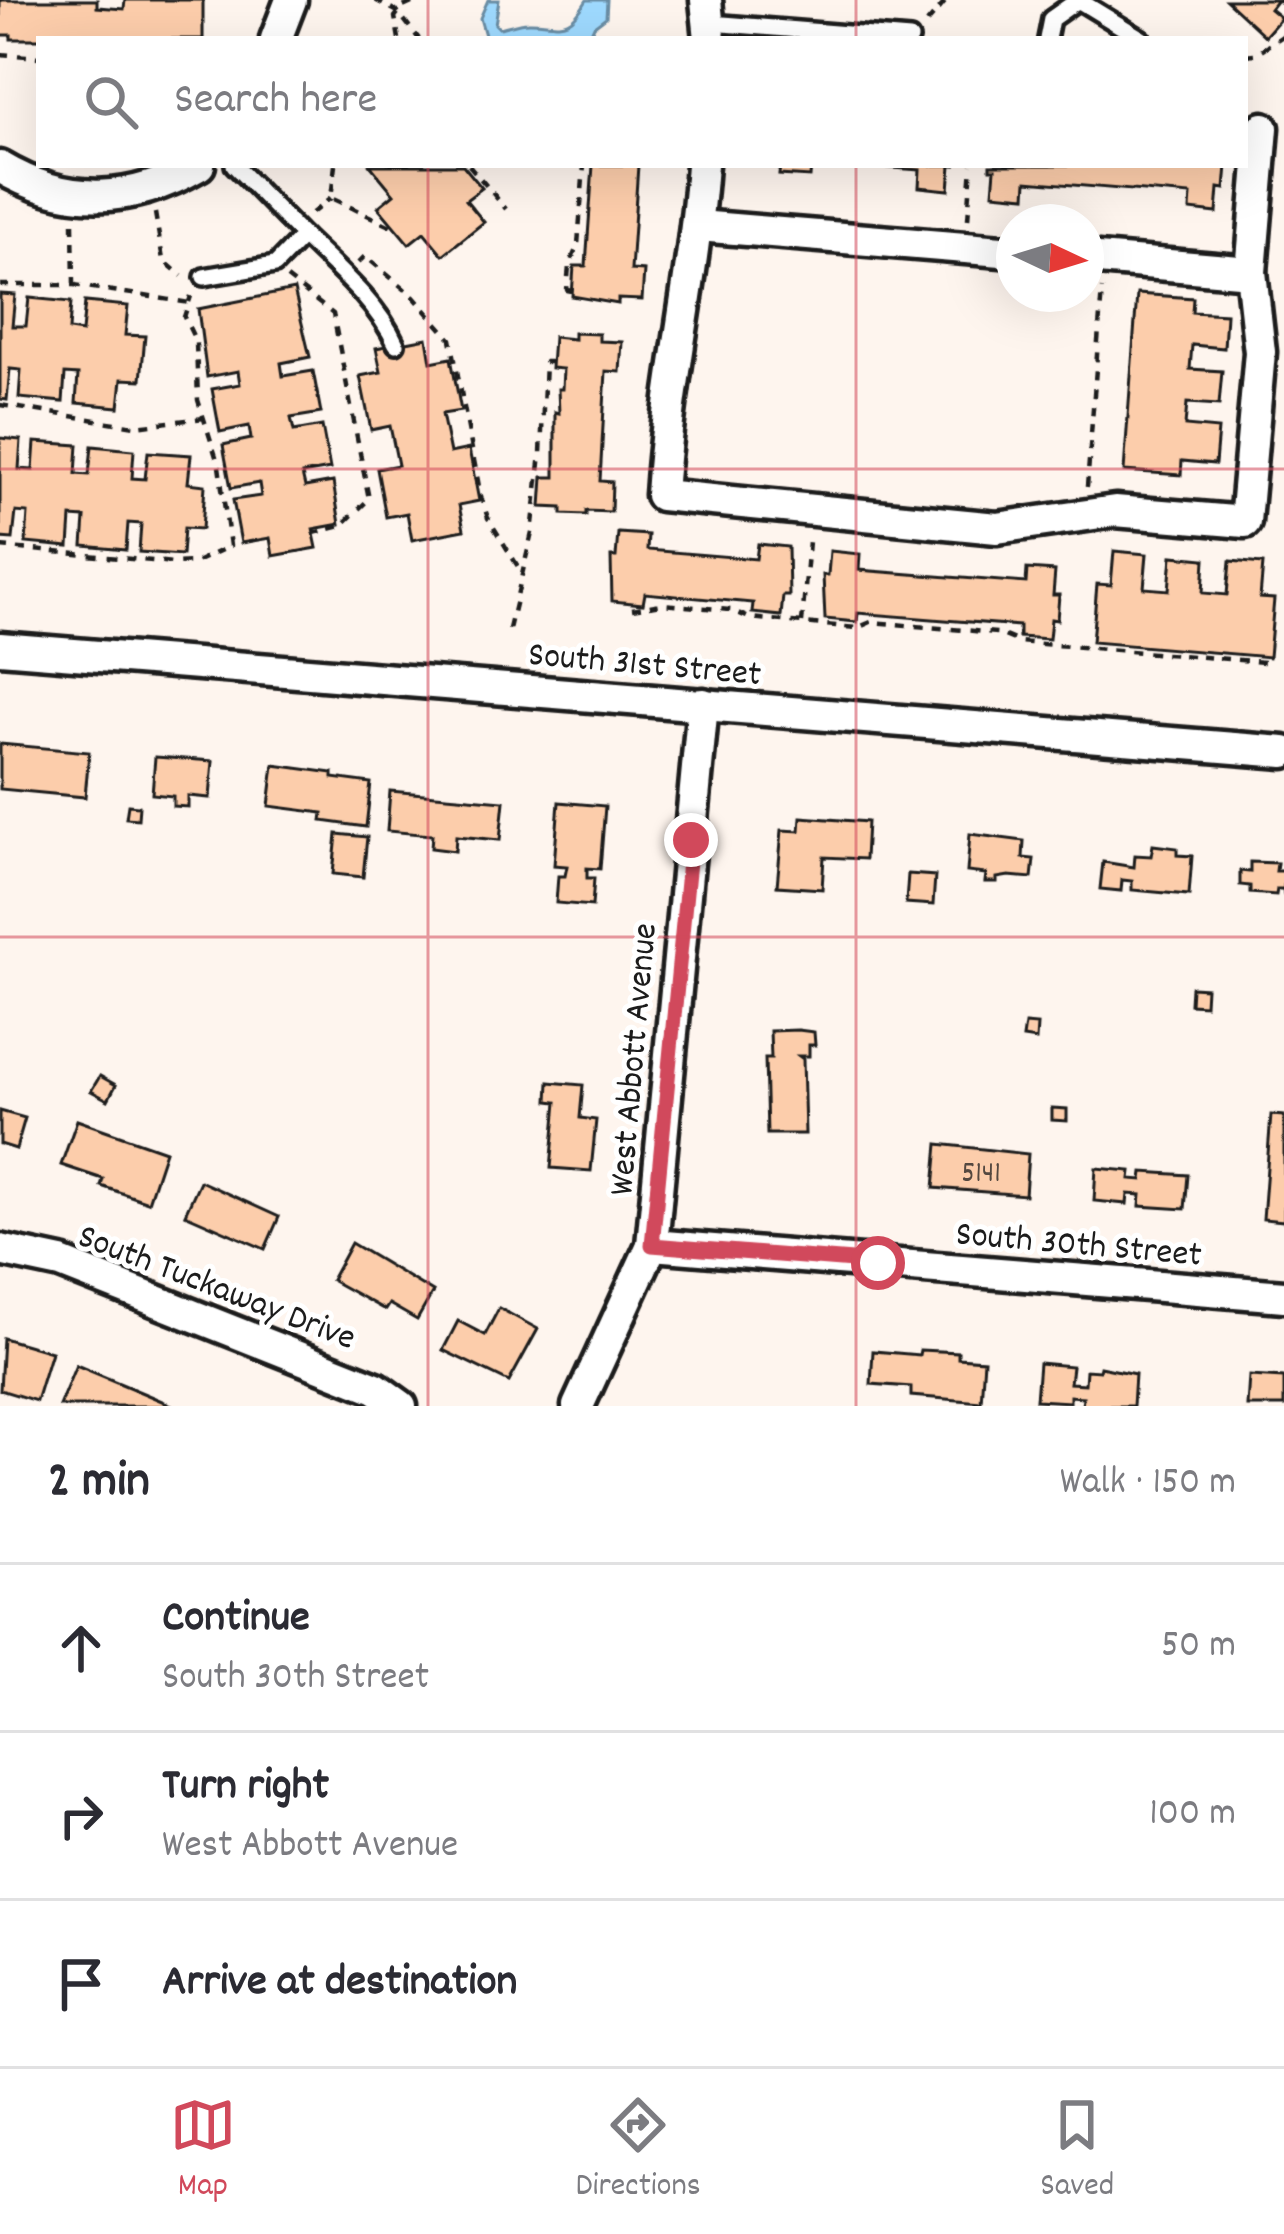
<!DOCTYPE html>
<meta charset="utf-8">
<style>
body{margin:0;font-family:Dekko,sans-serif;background:#f7f7f7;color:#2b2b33}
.compass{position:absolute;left:996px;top:204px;width:108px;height:108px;border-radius:50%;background:#fff;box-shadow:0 12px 48px #0002;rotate:94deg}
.stop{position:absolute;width:36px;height:36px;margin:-27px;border:9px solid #d1495b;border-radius:50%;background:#fff}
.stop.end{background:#d1495b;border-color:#fff;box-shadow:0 3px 12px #0008}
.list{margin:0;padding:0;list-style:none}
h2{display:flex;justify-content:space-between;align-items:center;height:156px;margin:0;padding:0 48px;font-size:51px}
h2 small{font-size:39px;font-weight:400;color:#7c7c81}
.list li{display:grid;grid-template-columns:78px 1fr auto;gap:36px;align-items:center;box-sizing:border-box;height:168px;padding:0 48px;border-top:3px solid #e1e1e2}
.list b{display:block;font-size:45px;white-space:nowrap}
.list p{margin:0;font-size:39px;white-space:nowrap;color:#7c7c81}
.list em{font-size:39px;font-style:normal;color:#7c7c81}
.icon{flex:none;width:66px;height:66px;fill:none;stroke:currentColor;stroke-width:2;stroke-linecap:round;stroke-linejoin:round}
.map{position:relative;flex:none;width:1284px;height:1406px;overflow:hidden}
.search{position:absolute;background:#fff;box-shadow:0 12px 48px #0002;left:36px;right:36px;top:36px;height:132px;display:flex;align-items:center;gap:30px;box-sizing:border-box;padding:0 42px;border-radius:0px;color:#7c7c81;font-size:45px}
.sheet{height:660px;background:#fff}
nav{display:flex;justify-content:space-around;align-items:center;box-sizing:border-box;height:168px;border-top:3px solid #e1e1e2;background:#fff;font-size:33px;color:#7c7c81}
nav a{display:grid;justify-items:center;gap:6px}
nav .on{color:#d1495b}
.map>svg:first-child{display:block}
</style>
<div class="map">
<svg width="1284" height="1406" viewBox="0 0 1284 1406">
<rect width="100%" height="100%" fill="#fef5ee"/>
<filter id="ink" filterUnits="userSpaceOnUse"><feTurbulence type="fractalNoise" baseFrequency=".00833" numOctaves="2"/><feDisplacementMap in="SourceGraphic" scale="24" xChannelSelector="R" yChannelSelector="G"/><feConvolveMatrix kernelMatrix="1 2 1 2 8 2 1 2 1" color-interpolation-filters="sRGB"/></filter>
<g filter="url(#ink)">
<path fill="#9ed9fe" stroke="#6a8da4" stroke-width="3" d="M488 0H499L495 24 499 28C509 26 519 22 528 22 559 21 566 35 587 0H607L606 17 594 26 588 39H486L480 18Z"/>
<g fill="#fccdab" stroke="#1c1c1c" stroke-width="3">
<path d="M0 0H97V7L124 9 125 0H203V39H11V35H0Z"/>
<path d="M1226 0H1284V5L1277 0 1270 9 1281 18 1265 36Z"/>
<path d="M370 165H463L482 188 466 200 484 222 443 255 424 232 409 244 378 207 394 194Z"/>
<path d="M593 165H638L631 270 644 271 642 300 618 299V304L572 296 574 266H586Z"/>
<path d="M780 165H811L810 177 779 175Z"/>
<path d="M851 165H957H951L949 190 919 187 920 170Z"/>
<path d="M990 165H1227L1225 189 1219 188 1217 213 1190 210 1191 195 1027 181 1026 196 993 193 995 169H990Z"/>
<path d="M294 290 310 357 281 363 283 376 313 371 321 413 291 418 294 431 322 426 330 469 302 474 305 487 333 482 340 524 313 529 317 548 273 556 270 538 241 543 233 500 261 496 259 483 231 488 223 445 251 439 249 426 220 432 212 389 240 384 238 371 207 377 198 309Z"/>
<path d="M0 294 15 295 12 326H26L29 298 71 302 69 330 82 332 85 302 128 306 125 335 145 336 141 380 122 379 119 407 76 403 78 375 65 374 63 402 19 398 21 370 10 369 7 400 0 399Z"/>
<path d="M1137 294 1193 298 1192 312 1226 314 1224 348 1192 345 1190 369 1222 371 1219 405 1187 403 1185 426 1218 429 1215 464 1182 461 1181 475 1124 471Z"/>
<path d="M574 333 599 334V341L622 342 620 372 606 371 600 481 612 482 611 512 586 511V515L562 514V508L541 507 543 477H555V412L559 413 558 389H562L563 369 551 368 553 337 574 339Z"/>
<path d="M427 338 431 362 451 358 461 411 442 414 450 453 469 449 479 501 459 505 464 530 412 540 407 513 386 517 377 469 398 465 390 426 371 430 360 376 381 372 376 348Z"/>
<path d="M0 438 21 440 19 469 33 470 35 442 78 445 76 474 89 475 92 446 134 450 132 478 145 479 148 452 191 455 188 483 205 485 202 529 184 528 182 555 139 552 141 524 128 523 126 550 83 546 85 518 71 517 69 547 26 543 28 513 16 512 13 539 0 538Z"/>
<path d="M618 533 648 535 647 550 756 559 758 544 788 547 789 596H783L781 616 752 613 753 603 645 593 643 604 612 601 611 557H616Z"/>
<path d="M830 551 860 554 859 570 1026 583 1027 569 1055 571 1053 595H1059L1057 620 1051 619 1049 639 1019 637V626L858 613 857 622 825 619 823 575H828Z"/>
<path d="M1114 551 1147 554 1144 588 1169 590 1172 556 1205 559 1203 593 1227 595 1230 561 1263 564 1260 598 1274 599 1269 657 1092 642 1097 584 1111 585Z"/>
<path d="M0 744 89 752 85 797 0 789Z"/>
<path d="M155 757 213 761 210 798 188 796V807L173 806V796L152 794Z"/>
<path d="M274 765 333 773V778L371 783 366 827 322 821 323 813 269 806Z"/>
<path d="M390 791 504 801 500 840 456 836 455 851 431 848 432 835 387 831Z"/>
<path d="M559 802 605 806 600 869 587 868V878H594L592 906 556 903 558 876H565L567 866 554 865Z"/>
<path d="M128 805 139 806 138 819 126 818Z"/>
<path d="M801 817 867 822 865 859 824 857 822 889 777 886 782 830 800 831Z"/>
<path d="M337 834 367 837 363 877 333 874Z"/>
<path d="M970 834 1024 841 1023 858 1034 859 1032 878 1009 876 997 878V882H985L986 874 967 872Z"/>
<path d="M1153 845 1177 848V855L1192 856 1189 895 1132 890V881L1122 880 1121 891 1100 889 1103 862 1134 867 1135 855 1151 856Z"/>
<path d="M1250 862 1277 863 1276 871H1284V896L1283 889H1277L1276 895 1250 893V886L1240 885V871L1250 872Z"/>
<path d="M908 874 935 876 933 905 906 903Z"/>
<path d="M1191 987 1206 988 1205 1005 1190 1004Z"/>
<path d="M1025 1024 1037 1025 1036 1040 1023 1038Z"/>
<path d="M798 1030 814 1032 815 1045H809V1056H799L803 1059 805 1134H767L765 1058H771L770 1031Z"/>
<path d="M100 1076 116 1085 108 1100 91 1091Z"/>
<path d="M549 1082 583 1085 580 1118 596 1120 591 1171 551 1168 557 1102 548 1101Z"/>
<path d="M1052 1108 1067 1109V1121L1052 1120Z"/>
<path d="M0 1111 25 1118 16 1149 0 1144Z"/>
<path d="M1271 1115 1284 1116V1221L1263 1219Z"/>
<path d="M77 1120 165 1151 148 1202 101 1186 103 1179 61 1165Z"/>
<path d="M938 1144 1028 1154 1025 1195 934 1188Z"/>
<path d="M1096 1168 1131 1171 1130 1179 1142 1180 1143 1172 1188 1175 1185 1209 1140 1206 1141 1195 1128 1194 1127 1204 1094 1201Z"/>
<path d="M200 1181 279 1217 265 1249 185 1214Z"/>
<path d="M351 1243 433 1292 417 1320 389 1304 385 1310 331 1280Z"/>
<path d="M499 1308 538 1329 509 1382 443 1350 458 1321 485 1335Z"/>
<path d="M3 1338 51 1352 36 1401 0 1390Z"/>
<path d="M920 1350 958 1352V1358L984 1360 981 1402 911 1396V1387L871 1384 873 1351 919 1355Z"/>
<path d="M1039 1363 1072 1366 1070 1383 1085 1384 1086 1370 1099 1371 1100 1367 1135 1374 1133 1406H1082L1083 1397 1070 1396V1402L1036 1400Z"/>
<path d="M76 1365 174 1406H59Z"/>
<path d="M1249 1376 1284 1378V1406H1247Z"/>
</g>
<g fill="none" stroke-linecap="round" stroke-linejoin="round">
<defs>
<g id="service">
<path d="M711 23 910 39"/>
<path d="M1047 39 1051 19 1078 0 1142 39"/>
<path d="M303 236C336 268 377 302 396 344"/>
<path d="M204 277 275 265 303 236 234 165"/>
</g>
<g id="minor">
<path d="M706 0 710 39"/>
<path d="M276 39 291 0"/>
<path d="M702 165C694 276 668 384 661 495L997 528 1115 511 1245 522 1260 352 1251 272 1263 128"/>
<path d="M0 167C67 207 132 204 199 165"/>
<path d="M698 226 1014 252"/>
<path d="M1086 258 1251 272"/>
<path d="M0 648 1284 752"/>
<path d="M652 1245 1284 1296"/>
<path d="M0 1250 61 1263 376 1388 401 1406"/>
<path d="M578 1406 652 1245 703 704"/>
</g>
</defs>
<use href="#service" stroke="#1c1c1c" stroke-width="24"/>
<use href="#minor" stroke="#1c1c1c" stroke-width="39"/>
<g stroke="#1c1c1c" stroke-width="4.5" stroke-dasharray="9 9" stroke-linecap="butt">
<path d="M375 0 398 12 419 39"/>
<path d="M927 23 947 0"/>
<path d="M399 39 395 17 403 7 419 0"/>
<path d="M0 54 39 57"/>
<path d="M1245 55 1255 54 1284 35"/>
<path d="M335 165 331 198 397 229"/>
<path d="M469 165 506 209"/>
<path d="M155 213 163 260 182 276"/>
<path d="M312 213 331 198"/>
<path d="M968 219 972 165"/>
<path d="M73 223 74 284"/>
<path d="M358 263 365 256 414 297 451 339 481 497 488 518 522 573"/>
<path d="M287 278 333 314 369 499 341 526 314 533"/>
<path d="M0 285H74L190 303"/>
<path d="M572 291 567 290 569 266 578 245 584 165"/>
<path d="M0 405 135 426 204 418"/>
<path d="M1087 487 1102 289"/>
<path d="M0 547 174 563 196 562 230 546 219 466 198 400 196 342 184 317 191 296"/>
<path d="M632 609 661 604 731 610 749 618 857 628 871 622 997 633 1019 642 1265 662"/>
<path d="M802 623 809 541"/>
<path d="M509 629 532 533 541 454 545 362H552"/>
</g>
<use href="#service" stroke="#fff" stroke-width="15"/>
<use href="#minor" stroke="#fff" stroke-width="30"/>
</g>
</g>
<g fill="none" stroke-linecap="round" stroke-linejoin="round" filter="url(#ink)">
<path stroke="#d1495b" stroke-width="15" d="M691 840 652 1245 878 1263"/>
</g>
<path fill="none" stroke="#d1495b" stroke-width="3" stroke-opacity="0.55" d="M428 0V39M856 0V39M428 165V1406M856 165V1406M0 469H1284M0 937H1284"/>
<g text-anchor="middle" stroke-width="10" stroke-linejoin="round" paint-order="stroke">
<g font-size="30" fill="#544840">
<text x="981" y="1181">5141</text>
</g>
<g font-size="36" fill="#1c1c1c" stroke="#fff">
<text transform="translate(645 661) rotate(5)" y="13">South 31st Street</text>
<text transform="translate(630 1059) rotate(-85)" y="13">West Abbott Avenue</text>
<text transform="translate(1079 1241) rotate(5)" y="13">South 30th Street</text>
<text transform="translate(218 1284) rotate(21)" y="13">South Tuckaway Drive</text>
</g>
</g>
</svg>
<svg class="compass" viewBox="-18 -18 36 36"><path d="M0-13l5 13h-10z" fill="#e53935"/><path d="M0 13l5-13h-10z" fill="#7c7c81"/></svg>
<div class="stop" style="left:878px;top:1263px"></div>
<div class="stop end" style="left:691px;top:840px"></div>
<div class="search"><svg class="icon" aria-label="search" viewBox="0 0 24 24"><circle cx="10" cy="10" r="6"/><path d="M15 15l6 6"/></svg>Search here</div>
</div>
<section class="sheet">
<h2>2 min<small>Walk · 150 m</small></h2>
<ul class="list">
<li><svg class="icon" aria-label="ahead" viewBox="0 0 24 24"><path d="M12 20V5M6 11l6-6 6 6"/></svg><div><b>Continue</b><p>South 30th Street</p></div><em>50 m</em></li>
<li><svg class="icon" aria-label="right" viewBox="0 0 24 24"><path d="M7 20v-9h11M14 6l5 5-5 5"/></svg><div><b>Turn right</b><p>West Abbott Avenue</p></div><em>100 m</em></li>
<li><svg class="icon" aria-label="arrive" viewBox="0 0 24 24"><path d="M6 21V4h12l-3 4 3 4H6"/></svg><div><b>Arrive at destination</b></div></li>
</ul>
</section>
<nav>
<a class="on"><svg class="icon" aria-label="map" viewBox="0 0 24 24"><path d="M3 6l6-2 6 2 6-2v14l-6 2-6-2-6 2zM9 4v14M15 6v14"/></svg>Map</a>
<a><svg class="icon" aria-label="directions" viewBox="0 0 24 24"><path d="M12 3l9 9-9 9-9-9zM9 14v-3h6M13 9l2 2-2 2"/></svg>Directions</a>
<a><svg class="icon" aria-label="saved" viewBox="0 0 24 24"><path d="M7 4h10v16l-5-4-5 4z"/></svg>Saved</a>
</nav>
